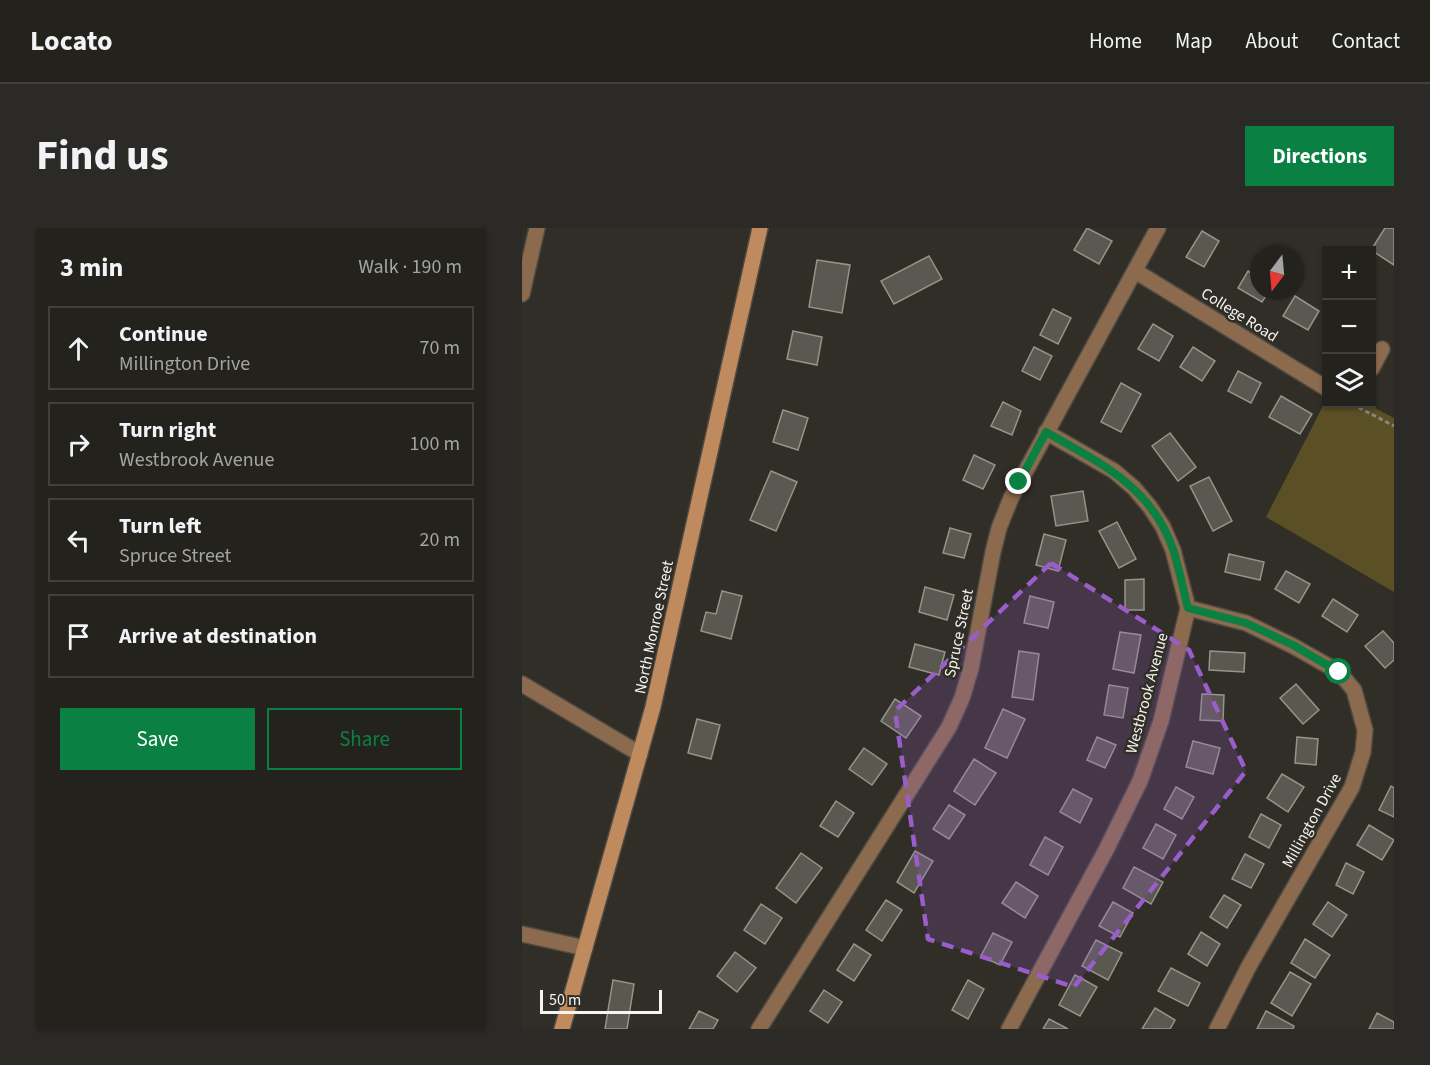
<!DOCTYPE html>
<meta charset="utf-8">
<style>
body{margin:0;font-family:"Source Sans 3",sans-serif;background:#2c2a26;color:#f1f3f6}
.controls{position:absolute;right:18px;top:18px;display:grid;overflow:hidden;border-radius:0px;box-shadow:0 2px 4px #0004}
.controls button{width:54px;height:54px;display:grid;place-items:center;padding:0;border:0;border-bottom:2px solid #413f3b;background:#24221d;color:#f1f3f6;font:30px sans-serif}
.compass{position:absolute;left:728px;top:18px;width:54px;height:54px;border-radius:50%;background:#24221d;box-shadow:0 2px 4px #0004;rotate:196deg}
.scale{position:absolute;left:18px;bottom:15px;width:122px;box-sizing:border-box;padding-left:6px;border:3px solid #f5f4ef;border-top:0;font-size:16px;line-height:21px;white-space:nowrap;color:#f5f4ef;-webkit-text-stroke:4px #302e27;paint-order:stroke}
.stop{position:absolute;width:18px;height:18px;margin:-14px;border:4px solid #0b8043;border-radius:50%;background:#fff}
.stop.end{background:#0b8043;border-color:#fff;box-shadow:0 2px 6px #0008}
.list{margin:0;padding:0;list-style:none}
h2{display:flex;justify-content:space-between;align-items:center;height:78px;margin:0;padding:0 24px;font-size:26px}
h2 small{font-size:20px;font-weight:400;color:#a3a4a4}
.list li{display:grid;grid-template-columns:39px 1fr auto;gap:18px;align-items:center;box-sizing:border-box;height:84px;margin:0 12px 12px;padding:0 12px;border:2px solid #413f3b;border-radius:0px}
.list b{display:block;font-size:22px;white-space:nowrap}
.list p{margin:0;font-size:20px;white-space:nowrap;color:#a3a4a4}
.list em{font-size:20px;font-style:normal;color:#a3a4a4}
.actions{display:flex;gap:12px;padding:18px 24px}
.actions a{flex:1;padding:14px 0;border:2px solid #0b8043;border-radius:0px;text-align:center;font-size:21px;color:#0b8043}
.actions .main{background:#0b8043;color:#fff}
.icon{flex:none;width:33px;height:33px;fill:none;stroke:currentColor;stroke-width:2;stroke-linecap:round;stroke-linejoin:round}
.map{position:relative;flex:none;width:872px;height:801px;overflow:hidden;border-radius:0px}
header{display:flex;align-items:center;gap:36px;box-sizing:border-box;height:84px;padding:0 30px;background:#24221d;border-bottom:2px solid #413f3b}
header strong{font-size:28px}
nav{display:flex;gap:33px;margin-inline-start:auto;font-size:21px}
.intro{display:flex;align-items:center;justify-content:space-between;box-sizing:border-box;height:144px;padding:0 36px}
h1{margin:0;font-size:42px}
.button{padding:15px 27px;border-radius:0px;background:#0b8043;color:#fff;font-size:21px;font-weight:700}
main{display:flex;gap:36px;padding:0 36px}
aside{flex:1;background:#24221d;border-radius:0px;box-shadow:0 2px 4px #0004}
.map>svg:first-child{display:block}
</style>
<header>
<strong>Locato</strong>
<nav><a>Home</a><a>Map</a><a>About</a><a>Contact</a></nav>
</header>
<div class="intro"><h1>Find us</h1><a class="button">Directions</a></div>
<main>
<aside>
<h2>3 min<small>Walk · 190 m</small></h2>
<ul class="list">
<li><svg class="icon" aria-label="ahead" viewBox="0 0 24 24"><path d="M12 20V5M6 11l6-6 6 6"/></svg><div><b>Continue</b><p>Millington Drive</p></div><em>70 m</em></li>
<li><svg class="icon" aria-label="right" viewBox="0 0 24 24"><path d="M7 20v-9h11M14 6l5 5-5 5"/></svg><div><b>Turn right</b><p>Westbrook Avenue</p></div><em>100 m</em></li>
<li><svg class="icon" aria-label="left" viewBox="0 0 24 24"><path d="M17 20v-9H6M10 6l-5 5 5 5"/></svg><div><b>Turn left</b><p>Spruce Street</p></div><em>20 m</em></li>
<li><svg class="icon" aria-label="arrive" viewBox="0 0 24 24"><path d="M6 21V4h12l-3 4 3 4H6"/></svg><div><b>Arrive at destination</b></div></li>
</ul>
<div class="actions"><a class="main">Save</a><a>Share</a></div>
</aside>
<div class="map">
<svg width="872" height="801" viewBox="0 0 872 801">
<rect width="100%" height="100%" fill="#302e27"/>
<path fill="#5b5025" d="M804 172V176H845L872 190V364L744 289Z"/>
<g fill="#5a5850" stroke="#95948b" stroke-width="1.5">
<path d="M565 0 590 13 577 36 552 22Z"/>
<path d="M863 0H872V37L849 22Z"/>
<path d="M680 3 697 13 682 39 664 29Z"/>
<path d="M407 28 420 51 372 76 359 53Z"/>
<path d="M295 32 328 37 320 85 287 79Z"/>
<path d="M726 43 737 50V63H747L740 74 716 60Z"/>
<path d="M773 68 797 83 786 102 761 88Z"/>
<path d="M531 81 549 90 536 116 518 107Z"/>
<path d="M631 96 651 108 637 133 616 121Z"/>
<path d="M271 103 300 109 295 137 265 131Z"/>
<path d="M512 119 530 128 518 152 500 143Z"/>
<path d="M671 119 693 133 680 153 658 139Z"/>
<path d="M716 143 739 155 729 175 706 163Z"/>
<path d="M599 155 619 166 599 204 579 194Z"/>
<path d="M759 168 790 186 778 206 747 189Z"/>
<path d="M481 174 499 183 490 207 469 198Z"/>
<path d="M261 182 286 190 276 222 251 214Z"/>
<path d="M648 205 674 239 656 253 630 218Z"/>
<path d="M452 227 473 237 461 261 441 252Z"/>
<path d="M249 243 275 254 254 303 228 292Z"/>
<path d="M687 249 710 293 691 303 668 258Z"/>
<path d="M561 263 566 293 534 298 529 268Z"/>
<path d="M595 294 614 331 597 340 577 303Z"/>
<path d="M428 300 449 306 442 330 421 325Z"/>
<path d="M522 306 544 312 536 343 514 337Z"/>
<path d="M707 326 742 334 738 352 703 344Z"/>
<path d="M764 343 788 356 777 375 753 361Z"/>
<path d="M622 351V382H603V352Z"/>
<path d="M403 359 432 367 425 392 397 384Z"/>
<path d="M200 363 220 368 209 411 179 403 184 384 194 386Z"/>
<path d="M508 368 532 374 526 400 502 395Z"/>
<path d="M811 371 836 387 825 404 800 388Z"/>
<path d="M861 403 872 415V432L863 440 843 418Z"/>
<path d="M598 404 619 407 612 445 591 441Z"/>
<path d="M393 416 423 424 417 447 387 439Z"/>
<path d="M497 423 517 426 511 472 490 469Z"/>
<path d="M688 423 723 425 722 444 687 442Z"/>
<path d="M774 456 797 482 781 496 758 470Z"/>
<path d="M587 457 606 460 601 490 582 487Z"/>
<path d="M680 466 702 467 701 493 678 492Z"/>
<path d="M373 471 399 488 384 510 359 493Z"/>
<path d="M481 481 503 491 485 530 463 520Z"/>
<path d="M175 491 198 497 189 531 166 525Z"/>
<path d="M575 509 594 517 583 540 565 532Z"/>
<path d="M775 509 796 511 794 537 773 535Z"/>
<path d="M671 513 698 520 691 546 664 539Z"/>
<path d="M342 520 365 536 350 557 327 541Z"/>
<path d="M452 531 474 545 453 577 432 563Z"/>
<path d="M760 546 782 559 766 584 745 570Z"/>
<path d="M869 558 872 560V589L857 582Z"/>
<path d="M654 559 672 569 660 591 642 581Z"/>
<path d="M551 561 570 571 558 595 538 584Z"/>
<path d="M314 573 332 585 316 609 298 598Z"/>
<path d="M427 577 443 587 427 611 411 601Z"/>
<path d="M739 586 759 597 747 620 727 609Z"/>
<path d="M634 596 654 607 641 631 621 620Z"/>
<path d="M847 597 872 612 860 632 835 617Z"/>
<path d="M523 609 541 619 526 647 508 637Z"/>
<path d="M393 623 411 633 392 665 375 654Z"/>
<path d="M279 625 300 640 274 675 254 660Z"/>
<path d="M723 626 742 636 729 660 710 651Z"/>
<path d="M824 635 842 644 831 666 814 657Z"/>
<path d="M612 639 641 654 629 676 601 660Z"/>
<path d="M494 654 516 668 503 690 480 675Z"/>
<path d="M702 667 719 677 705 700 688 689Z"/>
<path d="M364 672 380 682 360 713 344 702Z"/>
<path d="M591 674 611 685 598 709 577 698Z"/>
<path d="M806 674 825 687 810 709 791 696Z"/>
<path d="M239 676 260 690 243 716 222 702Z"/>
<path d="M679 704 698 716 685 738 666 726Z"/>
<path d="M471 705 490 714 478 737 459 728Z"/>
<path d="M783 711 808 727 793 750 769 735Z"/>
<path d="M574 712 600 725 586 752 560 738Z"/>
<path d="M332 716 349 727 332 753 315 742Z"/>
<path d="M213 724 234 740 215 764 195 748Z"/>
<path d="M649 740 678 755 666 778 636 763Z"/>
<path d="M768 744 789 756 770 788 749 775Z"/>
<path d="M553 747 575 759 558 788 537 777Z"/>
<path d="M91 752 112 756 105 801H83Z"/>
<path d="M446 752 462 761 446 791 430 782Z"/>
<path d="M302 762 320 774 306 795 288 783Z"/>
<path d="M633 780 653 792 648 801H620Z"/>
<path d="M177 783 196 792 191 801H167Z"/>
<path d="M744 783 772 798 771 801H735Z"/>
<path d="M855 785 872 794V801H847Z"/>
<path d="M527 791 546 801H521Z"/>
</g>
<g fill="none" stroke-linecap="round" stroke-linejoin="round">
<defs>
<g id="street">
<path d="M613 43 804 160"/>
<path d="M0 66 15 0"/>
<path d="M850 140 860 121"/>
<path d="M666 380 724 395 771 418 817 444 832 462 843 502 841 524 830 559 727 738 695 801"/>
<path d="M0 456 118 526"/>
<path d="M0 706 63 720"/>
<path d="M237 801 427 499 440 470 449 440 471 324 477 300 489 270 636 0"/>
<path d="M487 801 584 622 618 553 639 493 666 380 651 322 641 299 628 279 612 260 592 243 524 204"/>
</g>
<path id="secondary" d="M40 801 131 479 238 0"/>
</defs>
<use href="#street" stroke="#4c4a43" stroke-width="18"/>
<use href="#secondary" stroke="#4c4a43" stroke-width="18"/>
<path stroke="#898781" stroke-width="3" stroke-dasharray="4.5 3" stroke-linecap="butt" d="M830 176 872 198"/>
<use href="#street" stroke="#8b6a4e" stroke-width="15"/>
<use href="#secondary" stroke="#bf8a5d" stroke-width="15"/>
</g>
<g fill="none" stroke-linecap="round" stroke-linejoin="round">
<path stroke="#0b8043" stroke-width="8" d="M497 254 524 204C578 235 629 258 651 321 657 340 661 361 666 380L724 395 771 417 817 444"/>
</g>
<path fill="#9a5ecb" fill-opacity="0.2" stroke="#9a5ecb" stroke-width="4.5" stroke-dasharray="12 8" stroke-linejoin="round" d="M529 335 667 422 724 543 552 759 406 711 373 483Z"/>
<g text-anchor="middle" stroke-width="5" stroke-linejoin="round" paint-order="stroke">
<g font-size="16" fill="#f5f4ef" stroke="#302e27">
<text transform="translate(718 86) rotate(32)" y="6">College Road</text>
<text transform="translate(131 399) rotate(-78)" y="6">North Monroe Street</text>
<text transform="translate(436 405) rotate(-78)" y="6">Spruce Street</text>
<text transform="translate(624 465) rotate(-75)" y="6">Westbrook Avenue</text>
<text transform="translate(789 592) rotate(-61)" y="6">Millington Drive</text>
</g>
</g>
</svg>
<div class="controls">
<button>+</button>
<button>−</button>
<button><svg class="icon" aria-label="layers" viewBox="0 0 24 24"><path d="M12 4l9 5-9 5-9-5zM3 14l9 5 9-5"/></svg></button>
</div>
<svg class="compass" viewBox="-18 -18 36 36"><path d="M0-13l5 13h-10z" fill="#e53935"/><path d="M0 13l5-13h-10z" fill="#a3a4a4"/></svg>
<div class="scale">50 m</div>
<div class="stop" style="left:817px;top:444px"></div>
<div class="stop end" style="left:497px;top:254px"></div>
</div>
</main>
